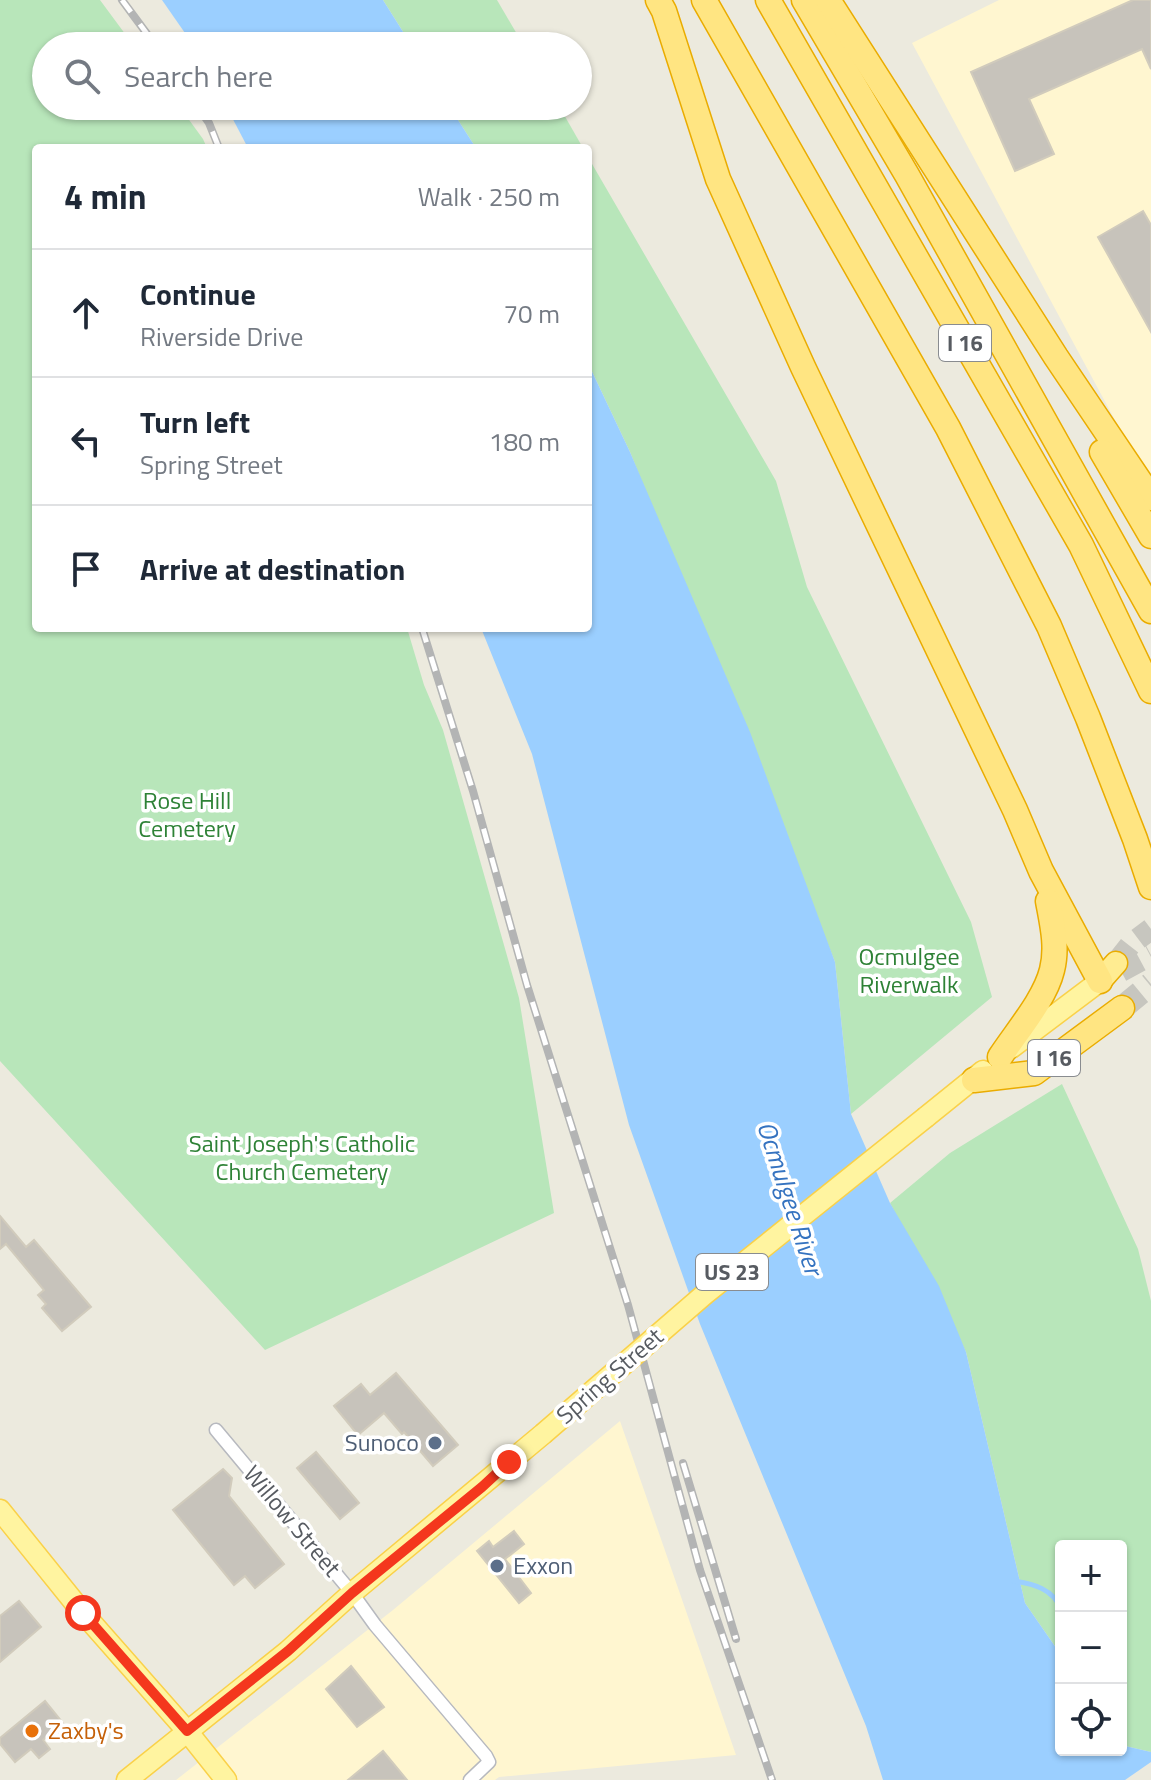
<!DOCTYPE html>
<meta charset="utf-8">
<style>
body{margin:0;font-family:"Titillium Web",sans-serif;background:#f6f6f7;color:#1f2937}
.controls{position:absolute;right:24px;bottom:24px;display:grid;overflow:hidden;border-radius:8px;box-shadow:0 2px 6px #0004}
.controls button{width:72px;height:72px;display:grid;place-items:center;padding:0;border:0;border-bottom:2px solid #e0e1e3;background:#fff;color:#1f2937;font:40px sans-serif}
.stop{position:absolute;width:24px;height:24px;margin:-18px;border:6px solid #f4371d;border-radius:50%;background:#fff}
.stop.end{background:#f4371d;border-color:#fff;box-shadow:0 2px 8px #0008}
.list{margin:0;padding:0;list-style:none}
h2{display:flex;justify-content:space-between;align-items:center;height:104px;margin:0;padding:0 32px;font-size:34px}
h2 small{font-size:26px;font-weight:400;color:#747a83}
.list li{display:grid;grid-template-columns:52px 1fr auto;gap:24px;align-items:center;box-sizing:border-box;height:128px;padding:0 32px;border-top:2px solid #e0e1e3}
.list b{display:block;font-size:30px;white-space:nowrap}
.list p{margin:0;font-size:26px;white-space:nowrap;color:#747a83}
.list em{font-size:26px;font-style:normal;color:#747a83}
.icon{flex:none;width:44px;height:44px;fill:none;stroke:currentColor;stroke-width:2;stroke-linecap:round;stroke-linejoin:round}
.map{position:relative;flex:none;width:1151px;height:1780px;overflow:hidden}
.search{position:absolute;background:#fff;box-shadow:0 2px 6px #0004;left:32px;top:32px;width:560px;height:88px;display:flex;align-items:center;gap:20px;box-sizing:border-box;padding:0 28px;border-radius:44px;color:#747a83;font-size:30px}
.panel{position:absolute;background:#fff;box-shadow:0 2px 6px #0004;left:32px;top:144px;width:560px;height:488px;border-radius:8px}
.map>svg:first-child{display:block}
</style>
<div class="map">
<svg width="1151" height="1780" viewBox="0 0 1151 1780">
<rect width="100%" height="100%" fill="#eceade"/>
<g fill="#fff6d0">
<path d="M999 0H1151V487L912 43Z"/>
<path d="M620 1421 736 1755 499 1777 495 1780H176L393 1610Z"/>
</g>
<g fill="#b8e6ba">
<path d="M0 0H100L134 46H46V106H179L203 139 207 148H36V628H407L424 685 443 730 519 998 554 1213 265 1350 0 1061Z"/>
<path d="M383 0H497L524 46H412Z"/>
<path d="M449 106H559L583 148H476Z"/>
<path d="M588 157 776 481 807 587 971 922 992 997 851 1114 835 962 630 452 588 363Z"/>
<path d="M1062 1084 1138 1249 1151 1301V1752L1121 1745V1546H1061V1655L1025 1603 966 1352 890 1203 950 1153Z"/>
</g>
<g fill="#9bcfff">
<path d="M162 0H383L412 46H194Z"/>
<path d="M226 106H449L476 148H248Z"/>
<path d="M588 363 630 452 750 732 835 962 851 1114 890 1203 939 1286 966 1352 1025 1603 1061 1655V1750H1121V1745L1151 1752V1762L1125 1780H883L866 1726 700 1324 629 1125 532 754 481 628H588Z"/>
</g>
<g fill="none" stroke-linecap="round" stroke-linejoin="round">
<path stroke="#9bcfff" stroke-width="5" d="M1014 1581C1034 1584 1053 1589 1061 1609"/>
</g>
<g fill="#c7c3bb" stroke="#d1cbbc" stroke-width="2">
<path d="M1133 0H1151V69L1142 49 1029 99 1054 154 1015 171 971 72Z"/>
<path d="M1143 211 1151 225V332L1098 237Z"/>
<path d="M0 1216 26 1247 34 1240 91 1307 62 1331 42 1308 46 1304 38 1295 44 1290 6 1244 0 1249Z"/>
<path d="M396 1373 458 1445 433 1466 404 1432 402 1434 384 1413 358 1435 334 1406 361 1384 370 1395Z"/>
<path d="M316 1452 359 1503 340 1519 297 1468Z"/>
<path d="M223 1469 232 1478 229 1496 284 1564 255 1588 245 1576 234 1585 173 1510Z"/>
<path d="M514 1531 524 1544 505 1559 531 1593 519 1603 477 1551 489 1541 493 1547Z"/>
<path d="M19 1601 41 1627 0 1662V1616Z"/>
<path d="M351 1666 384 1707 357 1727 326 1689Z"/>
<path d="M45 1701 63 1723 43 1740 50 1749 39 1758 31 1749 15 1762 0 1744V1738Z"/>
<path d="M383 1751 407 1780H348Z"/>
</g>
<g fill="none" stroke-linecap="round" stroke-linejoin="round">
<g stroke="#c7c6bf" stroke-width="22" stroke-dasharray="22 11" stroke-linecap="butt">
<path d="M1116 963 1131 944 1151 929"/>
<path d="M1121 971 1151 955"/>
</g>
<path stroke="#c7c6bf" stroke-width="24" stroke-dasharray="24 12" stroke-linecap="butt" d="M1122 1008 1151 984"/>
<defs>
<path id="minor" d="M216 1430 352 1593 375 1625 486 1756 489 1762 470 1780"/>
<g id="primary">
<path d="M1011 1048 1100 981"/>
<path d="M926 1117 983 1071"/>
<path d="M0 1510 83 1613 187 1731 226 1780"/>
<path d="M127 1780 288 1651 352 1593 543 1434"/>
</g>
<path id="trunk" d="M1100 981 1116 963"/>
<g id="motorway">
<path d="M658 0 664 11 718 179 803 367 1015 810 1041 871 1100 981"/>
<path d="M704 0 948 428 1049 626 1088 718 1135 839 1151 887"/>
<path d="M768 0 1081 545 1151 691"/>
<path d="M804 0 907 175 1151 611"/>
<path d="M828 0 1056 357 1151 498"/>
<path d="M1102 452 1151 536"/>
<path d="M1000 1057C1017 1031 1045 999 1052 970 1058 947 1052 923 1048 901"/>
<path d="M974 1080 1034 1073 1122 1008"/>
</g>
</defs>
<use href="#minor" stroke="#b7b9bf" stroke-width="15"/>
<use href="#primary" stroke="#fad149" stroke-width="23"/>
<use href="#trunk" stroke="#eaac00" stroke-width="25"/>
<use href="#motorway" stroke="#eaac00" stroke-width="27"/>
<use href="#minor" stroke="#fff" stroke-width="12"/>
<use href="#primary" stroke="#fff4a0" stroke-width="20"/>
<use href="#trunk" stroke="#ffec91" stroke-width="22"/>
<use href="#motorway" stroke="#ffe582" stroke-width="24"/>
<defs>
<g id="rail">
<path d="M122 0 156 46"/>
<path d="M197 106 209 123 219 148"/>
<path d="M422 628 473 791 527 985 628 1305 700 1570 772 1780"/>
<path d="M683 1463 736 1639"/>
</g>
</defs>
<use href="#rail" stroke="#b3b4b4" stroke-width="8"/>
<use href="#rail" stroke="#fff" stroke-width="5" stroke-dasharray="15" stroke-linecap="butt"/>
<defs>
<path id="primary-bridge" d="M543 1434 705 1294 926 1117"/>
</defs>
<use href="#primary-bridge" stroke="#fad149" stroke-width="23" stroke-linecap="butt"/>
<use href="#primary-bridge" stroke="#fff4a0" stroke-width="20"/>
</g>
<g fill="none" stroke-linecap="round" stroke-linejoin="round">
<path stroke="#f4371d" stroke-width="10" d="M83 1613 187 1731 288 1651 352 1593 482 1487 509 1462"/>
</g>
<g fill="#5c6f8a" stroke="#fff" stroke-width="3">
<circle cx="435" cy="1443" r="8"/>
<circle cx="497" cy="1566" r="8"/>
</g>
<circle fill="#e8710a" stroke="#fff" stroke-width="3" cx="32" cy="1731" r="8"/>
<g text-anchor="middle" stroke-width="7" stroke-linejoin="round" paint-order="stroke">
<g fill="#fff" stroke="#898c90" stroke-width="2">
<rect x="939" y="325" width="52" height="36" rx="6"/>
<rect x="1028" y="1040" width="52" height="36" rx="6"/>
<rect x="696" y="1254" width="72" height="36" rx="6"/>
</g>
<g font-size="22" font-weight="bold" fill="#575b61">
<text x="965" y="351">I 16</text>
<text x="1054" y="1066">I 16</text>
<text x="732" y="1280">US 23</text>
</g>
<g font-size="24" fill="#2e8236" stroke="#fff">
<text x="187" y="809">Rose Hill<tspan x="187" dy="28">Cemetery</tspan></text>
<text x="909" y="965">Ocmulgee<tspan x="909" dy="28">Riverwalk</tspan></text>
<text x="302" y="1152">Saint Joseph's Catholic<tspan x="302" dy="28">Church Cemetery</tspan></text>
</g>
<g font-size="24" fill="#575b61" stroke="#fff">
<text transform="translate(610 1376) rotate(-41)" y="8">Spring Street</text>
<text transform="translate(292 1521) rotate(50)" y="8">Willow Street</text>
</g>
<g font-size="24" fill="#4e5e75" stroke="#fff" text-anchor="end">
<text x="419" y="1451">Sunoco</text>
<text x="513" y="1574" text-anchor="start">Exxon</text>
</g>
<g font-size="24" fill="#c56008" stroke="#fff" text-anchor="start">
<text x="48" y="1739">Zaxby's</text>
</g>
<g font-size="26" font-style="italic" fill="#3573c0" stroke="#fff">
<text transform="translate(790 1198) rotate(72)" y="9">Ocmulgee River</text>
</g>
</g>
</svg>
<div class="controls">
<button>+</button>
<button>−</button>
<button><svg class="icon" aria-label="locate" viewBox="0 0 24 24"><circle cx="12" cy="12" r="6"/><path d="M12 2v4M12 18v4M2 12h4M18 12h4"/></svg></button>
</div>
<div class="stop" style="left:83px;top:1613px"></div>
<div class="stop end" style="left:509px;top:1462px"></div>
<div class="search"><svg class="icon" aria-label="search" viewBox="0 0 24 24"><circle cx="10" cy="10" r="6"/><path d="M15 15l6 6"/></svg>Search here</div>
<section class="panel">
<h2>4 min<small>Walk · 250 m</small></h2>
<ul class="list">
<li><svg class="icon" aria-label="ahead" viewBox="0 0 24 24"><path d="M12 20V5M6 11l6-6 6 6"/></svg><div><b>Continue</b><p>Riverside Drive</p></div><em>70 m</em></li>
<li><svg class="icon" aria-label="left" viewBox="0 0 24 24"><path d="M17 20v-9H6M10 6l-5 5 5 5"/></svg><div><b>Turn left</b><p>Spring Street</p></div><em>180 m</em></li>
<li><svg class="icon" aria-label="arrive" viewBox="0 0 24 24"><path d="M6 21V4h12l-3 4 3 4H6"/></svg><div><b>Arrive at destination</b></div></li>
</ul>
</section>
</div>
